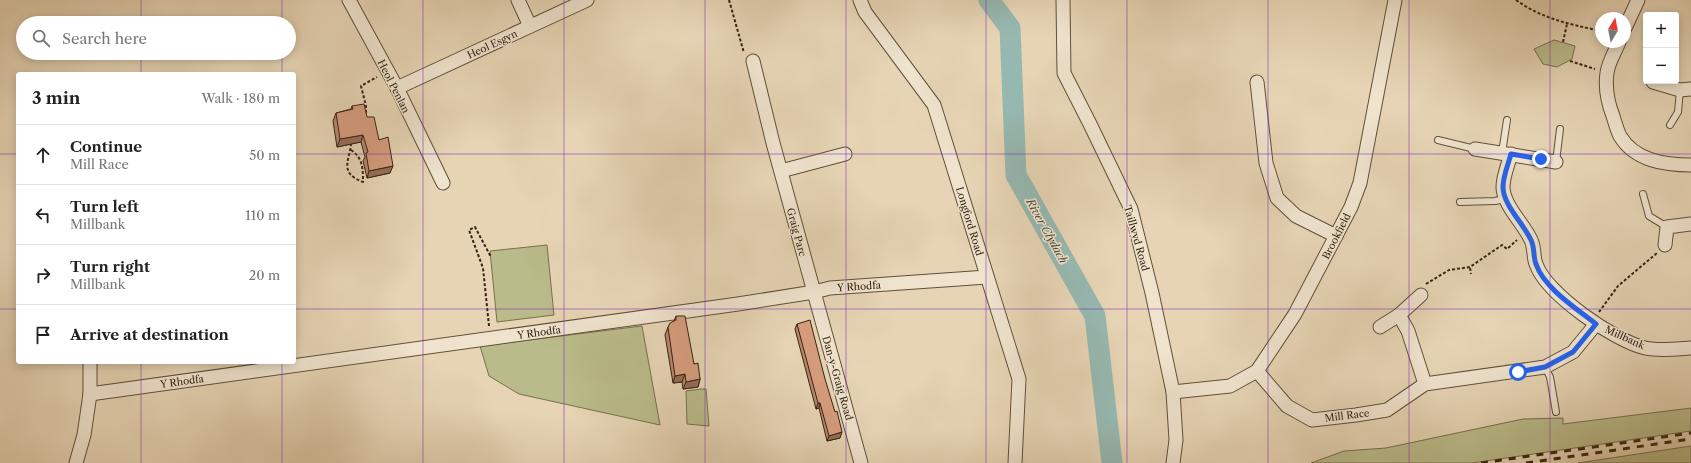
<!DOCTYPE html>
<meta charset="utf-8">
<style>
body{margin:0;font-family:"Libre Caslon Text",serif;background:#f6f6f6;color:#222}
.controls{position:absolute;right:12px;top:12px;display:grid;overflow:hidden;border-radius:4px;box-shadow:0 2px 10px #0003}
.controls button{width:36px;height:36px;display:grid;place-items:center;padding:0;border:0;border-bottom:1px solid #e0e0e0;background:#fff;color:#222;font:20px sans-serif}
.compass{position:absolute;left:1595px;top:12px;width:36px;height:36px;border-radius:50%;background:#fff;box-shadow:0 2px 10px #0003;rotate:10deg}
.stop{position:absolute;width:12px;height:12px;margin:-9px;border:3px solid #2563eb;border-radius:50%;background:#fff}
.stop.end{background:#2563eb;border-color:#fff;box-shadow:0 1px 4px #0008}
.list{margin:0;padding:0;list-style:none}
h2{display:flex;justify-content:space-between;align-items:center;height:52px;margin:0;padding:0 16px;font-size:17px}
h2 small{font-size:13px;font-weight:400;color:#767676}
.list li{display:grid;grid-template-columns:26px 1fr auto;gap:12px;align-items:center;box-sizing:border-box;height:60px;padding:0 16px;border-top:1px solid #e0e0e0}
.list b{display:block;font-size:15px;white-space:nowrap}
.list p{margin:0;font-size:13px;white-space:nowrap;color:#767676}
.list em{font-size:13px;font-style:normal;color:#767676}
.icon{flex:none;width:22px;height:22px;fill:none;stroke:currentColor;stroke-width:2;stroke-linecap:round;stroke-linejoin:round}
.map{position:relative;flex:none;width:1691px;height:463px;overflow:hidden}
.search{position:absolute;background:#fff;box-shadow:0 2px 10px #0003;left:16px;top:16px;width:280px;height:44px;display:flex;align-items:center;gap:10px;box-sizing:border-box;padding:0 14px;border-radius:22px;color:#767676;font-size:15px}
.panel{position:absolute;background:#fff;box-shadow:0 2px 10px #0003;left:16px;top:72px;width:280px;height:292px;border-radius:4px}
.map>svg:first-child{display:block}
</style>
<div class="map">
<svg width="1691" height="463" viewBox="0 0 1691 463">
<rect width="100%" height="100%" fill="#e6d4b4"/>
<filter id="stains"><feTurbulence type="fractalNoise" baseFrequency=".005" numOctaves="4"/><feColorMatrix values="0 0 0 0 .2 0 0 0 0 .09 0 0 0 0 .02 0 0 0 .5 -.17"/></filter>
<radialGradient id="worn" r=".72"><stop offset=".6" stop-color="#630" stop-opacity="0"/><stop offset="1" stop-color="#630" stop-opacity=".3"/></radialGradient>
<g fill="#babb8a" stroke="#77704e">
<path d="M1554 40 1575 46 1572 59 1557 67 1543 64 1534 49Z"/>
<path d="M547 245 554 315 497 322 490 251Z"/>
<path d="M642 326 660 425 519 394 489 376 480 346Z"/>
<path d="M701 389H706L709 426 687 424 686 391Z"/>
<path d="M1691 408V431L1472 463H1311L1344 451 1386 448 1523 419 1563 418V424Z"/>
<path d="M1691 446V463H1578Z"/>
</g>
<g fill="none" stroke-linecap="round" stroke-linejoin="round">
<path stroke="#96b8b0" stroke-width="21" d="M989 0 1010 28 1016 175 1095 316 1112 463"/>
<defs>
<g id="lane">
<path d="M1670 125 1678 112 1680 90"/>
<path d="M1438 140 1475 149"/>
<path d="M1502 153 1507 120"/>
<path d="M1556 162 1560 129"/>
<path d="M1643 194 1649 216 1667 227"/>
<path d="M1460 202 1495 201 1505 199"/>
<path d="M1545 367 1550 377 1556 412"/>
</g>
<g id="street">
<path d="M349 0 397 88 443 183"/>
<path d="M518 0 530 26"/>
<path d="M860 0 865 12 934 105 1019 379 1015 463"/>
<path d="M1063 0 1064 73 1090 124 1131 209 1152 293 1173 392 1176 440 1173 463"/>
<path d="M1625 28 1638 0"/>
<path d="M1619 42C1615 52 1608 63 1607 73 1605 87 1608 103 1613 116 1615 122 1617 130 1620 136 1635 161 1665 165 1691 165"/>
<path d="M753 61 773 143 861 463"/>
<path d="M1257 82 1266 163 1277 198 1296 216 1336 236"/>
<path d="M1653 82 1680 90 1691 89"/>
<path d="M397 88 587 0"/>
<path d="M1475 149 1556 162"/>
<path d="M1511 154C1508 165 1503 176 1503 187 1503 205 1524 224 1531 240 1535 248 1533 257 1536 264 1546 294 1615 341 1645 348 1660 351 1676 349 1691 348"/>
<path d="M781 171 845 154"/>
<path d="M1665 245 1667 227 1691 224"/>
<path d="M1399 315 1408 331 1425 384"/>
<path d="M1380 327 1399 315 1421 295"/>
<path d="M1257 371 1287 406 1312 420 1356 415 1387 410 1425 384 1545 367 1573 352 1596 324"/>
<path d="M1173 392 1230 386 1257 371 1295 314 1351 207 1360 183 1395 0"/>
<path d="M90 394 738 304 814 292 830 288 987 277"/>
<path d="M76 463 84 435 90 394V362"/>
</g>
</defs>
<use href="#lane" stroke="#60503a" stroke-width="8"/>
<use href="#street" stroke="#60503a" stroke-width="15"/>
<g stroke="#342412" stroke-width="2" stroke-dasharray="3 2" stroke-linecap="butt">
<path d="M729 0 744 53"/>
<path d="M1516 0C1543 19 1569 24 1601 31"/>
<path d="M1563 42 1567 24"/>
<path d="M1570 61 1595 69"/>
<path d="M366 113V106L361 86 377 77"/>
<path d="M351 150C363 158 363 169 363 182 337 172 351 159 351 142"/>
<path d="M1470 268 1471 274"/>
<path d="M1426 284 1449 270 1470 267 1502 245 1507 249 1517 240"/>
<path d="M1599 312 1618 286 1657 253"/>
<path d="M489 326 483 268 469 230 475 227 491 257"/>
</g>
<use href="#lane" stroke="#efe3ce" stroke-width="6"/>
<use href="#street" stroke="#efe3ce" stroke-width="13"/>
<g stroke="#342412" stroke-width="3" stroke-dasharray="7 7" stroke-linecap="butt">
<path d="M1481 463 1691 433"/>
<path d="M1526 463 1691 439"/>
</g>
</g>
<g fill="#b8866c" stroke="#342412">
<path d="M352 106 367 117 379 140 390 173 367 178 363 161 365 157 361 142 337 147 333 121 336 113 351 109Z"/>
<path d="M676 316 694 364 700 379 698 387 683 389 682 382 673 383 665 335 668 327 674 321Z"/>
<path d="M797 324 840 438 827 441 819 408 816 409 795 329Z"/>
</g>
<g fill="#966d58" stroke="#342412">
<path d="M363 135 361 142 337 147 340 139Z"/>
<path d="M393 166 390 173 367 178 369 171Z"/>
<path d="M685 374 682 382 673 383 675 376Z"/>
<path d="M700 379 698 387 683 389 686 382Z"/>
<path d="M818 403H820L819 408 816 409Z"/>
<path d="M842 432 840 438 827 441 829 436Z"/>
</g>
<g fill="#d69c7d" stroke="#342412">
<path d="M364 104 367 117H374L379 140 388 137 393 166 369 171 366 153 368 152 363 135 340 139 336 113 353 109 352 106Z"/>
<path d="M676 316H685L694 364 698 363 700 379 686 382 685 374 675 376 668 327 670 323 676 320Z"/>
<path d="M810 320 825 379 835 412 837 411 842 432 829 436 820 403H818L797 324Z"/>
</g>
<g fill="none" stroke-linecap="round" stroke-linejoin="round">
<path stroke="#2563eb" stroke-width="5" d="M1518 372 1545 367 1573 352 1596 324C1577 309 1544 288 1536 264 1533 257 1535 248 1531 240 1524 224 1503 205 1503 187 1503 176 1508 165 1511 154L1541 159"/>
</g>
<path fill="none" stroke="#7b2cbf" stroke-width="1" stroke-opacity="0.55" d="M141 0V23M282 0V23M423 0V463M564 0V463M705 0V463M846 0V463M986 0V463M1127 0V463M1268 0V463M1409 0V463M1550 0V463M141 53V74M282 53V74M0 154H18M294 154H1691M0 309H18M294 309H1691M141 362V463M282 362V463"/>
<g text-anchor="middle" stroke-width="3" stroke-linejoin="round" paint-order="stroke">
<g font-size="10" fill="#342412" stroke="#efe3ce">
<text transform="translate(492 44) rotate(-25)" y="4">Heol Esgyn</text>
<text transform="translate(394 86) rotate(63)" y="4">Heol Penlan</text>
<text transform="translate(970 221) rotate(73)" y="4">Longford Road</text>
<text transform="translate(797 232) rotate(75)" y="4">Graig Parc</text>
<text transform="translate(1336 236) rotate(-63)" y="4">Brookfield</text>
<text transform="translate(1137 238) rotate(74)" y="4">Taillwyd Road</text>
<text transform="translate(859 286) rotate(-4)" y="4">Y Rhodfa</text>
<text transform="translate(539 332) rotate(-8)" y="4">Y Rhodfa</text>
<text transform="translate(1625 337) rotate(24)" y="4">Millbank</text>
<text transform="translate(838 378) rotate(74)" y="4">Dan-y-Graig Road</text>
<text transform="translate(182 381) rotate(-8)" y="4">Y Rhodfa</text>
<text transform="translate(1347 415) rotate(-7)" y="4">Mill Race</text>
</g>
<g font-size="11" font-style="italic" fill="#4c493a" stroke="#efe3ce">
<text transform="translate(1047 231) rotate(61)" y="4">River Clydach</text>
</g>
</g>
<rect width="100%" height="100%" filter="url(#stains)"/>
<rect width="100%" height="100%" fill="url(#worn)"/>
</svg>
<div class="controls">
<button>+</button>
<button>−</button>
</div>
<svg class="compass" viewBox="-18 -18 36 36"><path d="M0-13l5 13h-10z" fill="#e53935"/><path d="M0 13l5-13h-10z" fill="#767676"/></svg>
<div class="stop" style="left:1518px;top:372px"></div>
<div class="stop end" style="left:1541px;top:159px"></div>
<div class="search"><svg class="icon" aria-label="search" viewBox="0 0 24 24"><circle cx="10" cy="10" r="6"/><path d="M15 15l6 6"/></svg>Search here</div>
<section class="panel">
<h2>3 min<small>Walk · 180 m</small></h2>
<ul class="list">
<li><svg class="icon" aria-label="ahead" viewBox="0 0 24 24"><path d="M12 20V5M6 11l6-6 6 6"/></svg><div><b>Continue</b><p>Mill Race</p></div><em>50 m</em></li>
<li><svg class="icon" aria-label="left" viewBox="0 0 24 24"><path d="M17 20v-9H6M10 6l-5 5 5 5"/></svg><div><b>Turn left</b><p>Millbank</p></div><em>110 m</em></li>
<li><svg class="icon" aria-label="right" viewBox="0 0 24 24"><path d="M7 20v-9h11M14 6l5 5-5 5"/></svg><div><b>Turn right</b><p>Millbank</p></div><em>20 m</em></li>
<li><svg class="icon" aria-label="arrive" viewBox="0 0 24 24"><path d="M6 21V4h12l-3 4 3 4H6"/></svg><div><b>Arrive at destination</b></div></li>
</ul>
</section>
</div>
